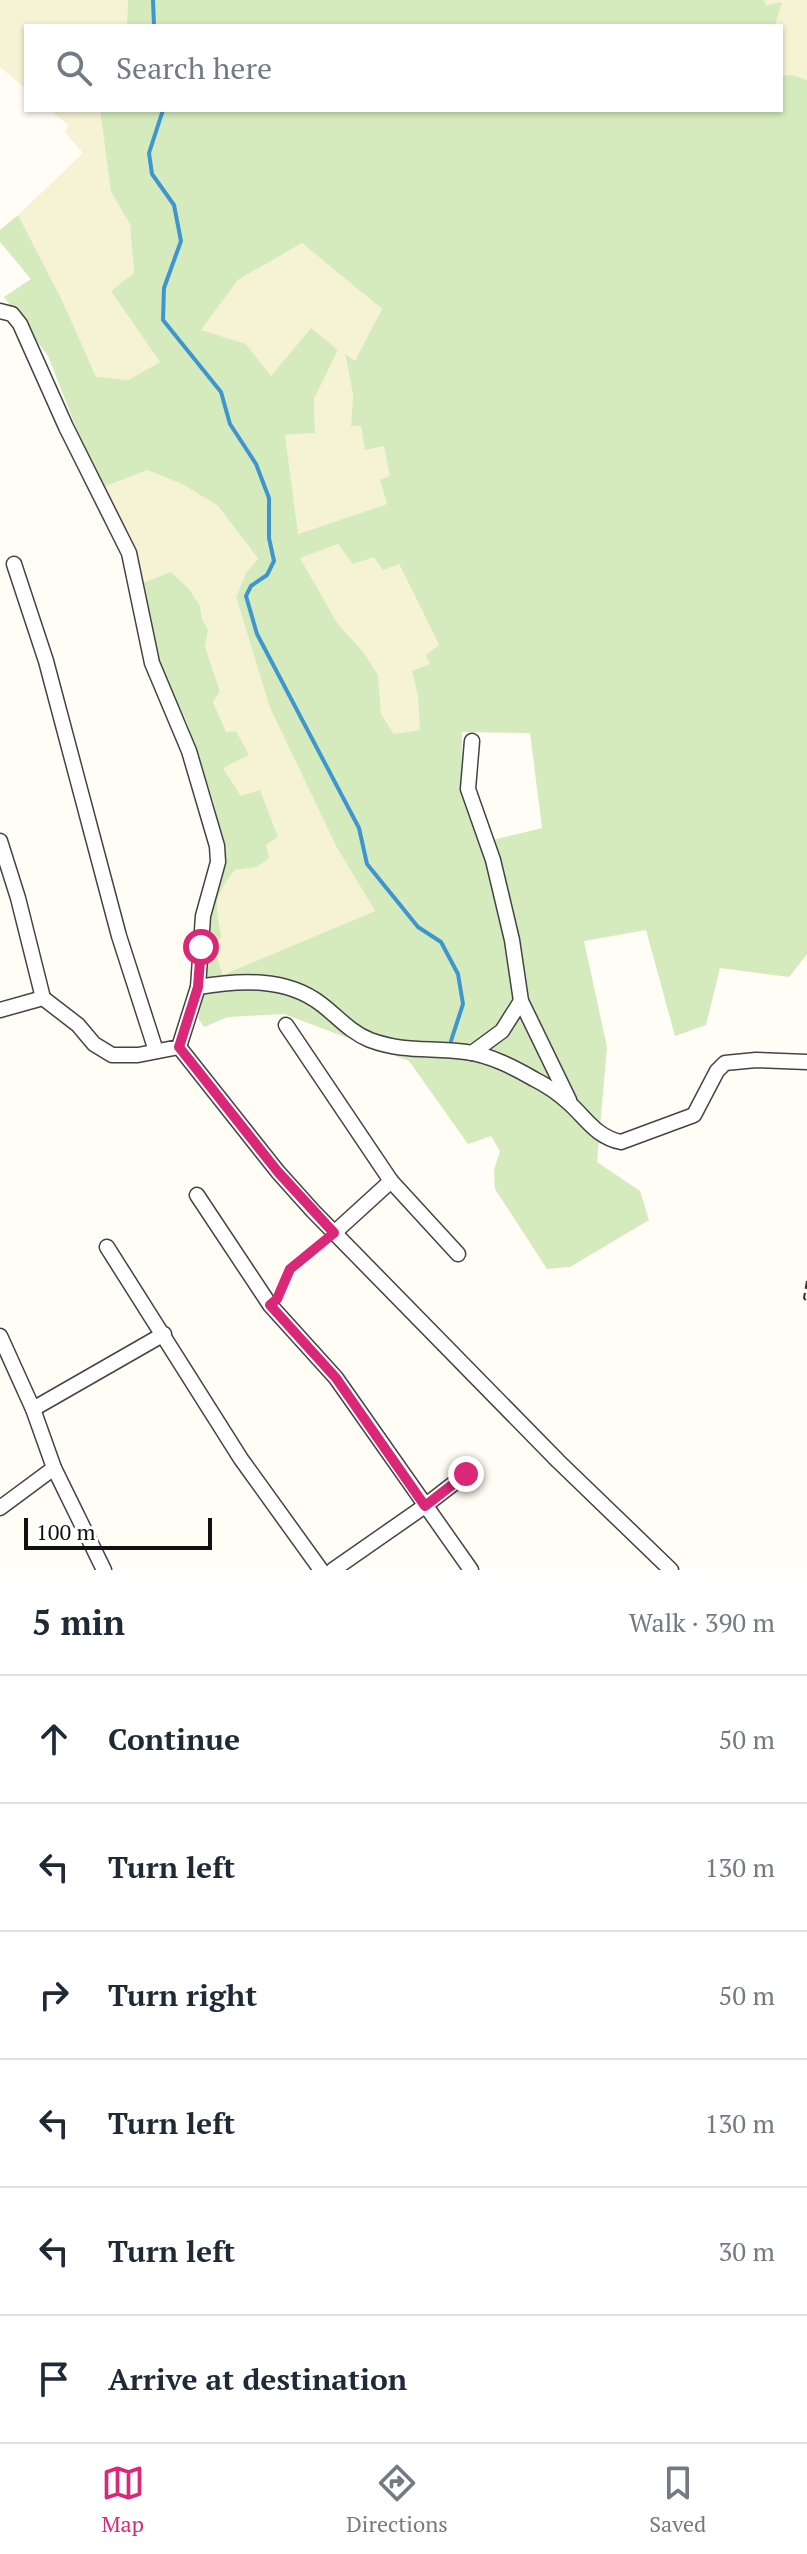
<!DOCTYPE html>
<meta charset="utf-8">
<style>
body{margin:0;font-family:"PT Serif",serif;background:#f2f2f3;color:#1f2937}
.scale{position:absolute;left:24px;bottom:20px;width:188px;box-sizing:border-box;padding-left:8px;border:4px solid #111;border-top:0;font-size:22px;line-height:28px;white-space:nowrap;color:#111;-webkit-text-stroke:6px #fff;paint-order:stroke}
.stop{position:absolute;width:24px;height:24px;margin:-18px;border:6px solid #db2777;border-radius:50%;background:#fff}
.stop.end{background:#db2777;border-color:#fff;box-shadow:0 2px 8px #0008}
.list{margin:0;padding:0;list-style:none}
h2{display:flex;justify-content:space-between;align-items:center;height:104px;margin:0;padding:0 32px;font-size:34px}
h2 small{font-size:26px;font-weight:400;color:#747a83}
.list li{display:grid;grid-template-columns:52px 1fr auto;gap:24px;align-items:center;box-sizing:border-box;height:128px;padding:0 32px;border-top:2px solid #e0e1e3}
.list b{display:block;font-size:30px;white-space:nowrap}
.list em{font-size:26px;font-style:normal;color:#747a83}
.icon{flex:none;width:44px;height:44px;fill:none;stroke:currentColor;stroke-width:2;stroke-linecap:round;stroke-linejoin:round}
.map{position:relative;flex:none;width:807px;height:1570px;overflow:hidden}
.search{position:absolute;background:#fff;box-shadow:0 2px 6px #0004;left:24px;right:24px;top:24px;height:88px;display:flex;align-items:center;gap:20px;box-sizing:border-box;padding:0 28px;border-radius:0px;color:#747a83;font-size:30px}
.sheet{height:872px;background:#fff}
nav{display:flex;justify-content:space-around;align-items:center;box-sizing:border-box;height:112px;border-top:2px solid #e0e1e3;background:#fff;font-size:22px;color:#747a83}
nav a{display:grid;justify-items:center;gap:4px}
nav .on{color:#db2777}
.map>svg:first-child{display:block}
</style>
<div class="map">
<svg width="807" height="1570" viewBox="0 0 807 1570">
<rect width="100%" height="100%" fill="#fffdf5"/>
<g fill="#f6f3d4">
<path d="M0 0H128L127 26H26V89L0 67Z"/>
<path d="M764 0H807V80L792 75 781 76V26H775L781 2 765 5Z"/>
<path d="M50 110H100L111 192 130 224 134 273 112 291 160 362 128 380 96 378 62 300 18 215 83 153 65 132 68 125Z"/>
<path d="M302 243 383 310 355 362 345 356 353 395 351 426H361L384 446 390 477 380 480 387 504 297 534 285 435 315 433 314 399 338 350 271 376 246 344 200 331 238 280Z"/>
<path d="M146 470 182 484 218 506 258 560 246 573 236 597 270 708 337 848 375 912 222 976 212 942 222 938 217 914 219 890 235 870 257 867 268 858 266 845 278 837 241 796 223 768 226 733 213 702 220 691 205 647 208 630 202 619 200 606 143 583 125 525 104 487Z"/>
<path d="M338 544 398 563 439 646 431 664 412 672 418 697 421 730 394 734 381 714 378 675 364 653 338 624 300 558Z"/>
</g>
<g fill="#d5ebbd" fill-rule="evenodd">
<path d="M128 0H764L766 5 782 2 775 26H127Z"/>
<path d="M792 75 807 80V954L789 977 720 968 706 1025 675 1036 646 930 584 941 607 1047 597 1162 640 1191 649 1220 570 1267 547 1269 495 1189 494 1170 500 1151 491 1136 468 1144 409 1061 284 1014 228 1017 204 1027 198 1018 207 968 209 915 224 848 213 800 187 722 157 663 141 593 48 356 4 297 31 279 0 242V230L18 215 62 300 96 377 128 380 160 362 111 291 134 273 130 224 111 192 100 110H781V76ZM302 243 382 309 355 361 345 354 353 395 351 426H361L365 450 384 446 390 476 380 480 387 504 298 534 285 435 315 433 314 399 338 350 311 328 271 376 246 344 201 330 238 280ZM147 470 182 484 218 506 258 559 246 573 236 597 270 708 337 848 375 911 223 975 212 942 222 938C215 905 213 897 235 870L257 867 269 858 266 845 278 837 260 790 241 796 223 768 249 755 236 731 226 732 213 702 220 691 205 647 208 630 202 619 200 606 189 589 171 572 143 583 125 525 104 487ZM338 544 353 564 374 557 383 570 399 564 439 645 426 655 430 664 412 671 418 697 420 730 394 734 381 714 378 675 364 653 338 624 300 558ZM462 732 530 733 542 828 481 843 461 795Z"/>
</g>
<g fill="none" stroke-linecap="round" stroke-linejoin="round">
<g stroke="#3f96cf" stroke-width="4">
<path d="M153 0 154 26"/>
<path d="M163 110 149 153 152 174 174 205 181 241 164 288 163 320 221 392 230 424 256 464 269 498V538L274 561 267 575 251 586 246 596 257 634 359 828 367 864 418 927 441 942 458 974 463 1004 451 1041"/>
</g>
<defs>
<g id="minor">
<path d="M0 311 12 314 20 324 66 427 129 553 152 663 189 751 217 846 218 862 203 916 198 987 179 1047 138 1055H112L94 1044 78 1025 43 998 0 1010"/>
<path d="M14 564 46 661 119 936 156 1051"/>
<path d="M472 741 468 789 493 860 512 940 521 1001 569 1100"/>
<path d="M0 841 18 898 43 998"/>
<path d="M198 987C239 980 286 977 321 1004 337 1016 350 1032 370 1040 405 1053 432 1047 466 1052 490 1055 513 1067 534 1079 546 1085 558 1093 569 1103 586 1118 596 1137 621 1142L694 1115 717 1071 725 1063 756 1060 807 1062"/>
<path d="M286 1025 391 1181 458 1254"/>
<path d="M179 1047 278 1172 313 1211 558 1461 671 1570"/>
<path d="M472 1053 502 1031 521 1001"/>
<path d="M197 1195 270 1305 336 1378 471 1570"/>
<path d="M334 1233 391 1181"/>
<path d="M107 1247 241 1459 321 1570"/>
<path d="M0 1336 33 1409 54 1468 104 1570"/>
<path d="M33 1409 164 1334"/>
<path d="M0 1508 54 1468"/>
<path d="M333 1570 422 1508 466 1474"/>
</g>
</defs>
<use href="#minor" stroke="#444" stroke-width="17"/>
<g stroke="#333" stroke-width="2" stroke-dasharray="8 4" stroke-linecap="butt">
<path d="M807 1281 804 1298 807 1302"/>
<path d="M280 1293 290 1269 324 1241"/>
</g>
<use href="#minor" stroke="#fff" stroke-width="14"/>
</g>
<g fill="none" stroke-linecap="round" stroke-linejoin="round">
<path stroke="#db2777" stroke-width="10" d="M201 947 198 987 179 1047 278 1172 334 1233 290 1269 277 1299 270 1305 336 1378 425 1506 466 1474"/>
</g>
</svg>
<div class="scale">100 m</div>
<div class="stop" style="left:201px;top:947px"></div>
<div class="stop end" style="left:466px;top:1474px"></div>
<div class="search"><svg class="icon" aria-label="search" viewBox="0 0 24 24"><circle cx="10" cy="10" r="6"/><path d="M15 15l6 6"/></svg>Search here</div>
</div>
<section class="sheet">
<h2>5 min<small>Walk · 390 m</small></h2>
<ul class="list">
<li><svg class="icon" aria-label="ahead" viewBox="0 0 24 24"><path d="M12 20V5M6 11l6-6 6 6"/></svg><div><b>Continue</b></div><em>50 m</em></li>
<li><svg class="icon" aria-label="left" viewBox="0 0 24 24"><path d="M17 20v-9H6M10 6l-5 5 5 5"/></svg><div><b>Turn left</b></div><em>130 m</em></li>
<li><svg class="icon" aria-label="right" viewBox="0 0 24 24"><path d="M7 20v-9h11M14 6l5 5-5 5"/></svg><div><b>Turn right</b></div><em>50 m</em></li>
<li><svg class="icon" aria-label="left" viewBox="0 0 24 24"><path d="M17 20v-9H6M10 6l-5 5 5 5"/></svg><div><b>Turn left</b></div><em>130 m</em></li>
<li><svg class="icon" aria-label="left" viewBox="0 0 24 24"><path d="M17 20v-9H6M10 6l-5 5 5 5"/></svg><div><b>Turn left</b></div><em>30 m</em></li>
<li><svg class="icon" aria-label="arrive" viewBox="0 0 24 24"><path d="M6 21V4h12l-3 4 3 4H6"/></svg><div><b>Arrive at destination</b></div></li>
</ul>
</section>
<nav>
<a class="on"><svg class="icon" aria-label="map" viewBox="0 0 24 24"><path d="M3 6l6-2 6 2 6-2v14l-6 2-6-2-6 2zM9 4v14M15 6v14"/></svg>Map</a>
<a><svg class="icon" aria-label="directions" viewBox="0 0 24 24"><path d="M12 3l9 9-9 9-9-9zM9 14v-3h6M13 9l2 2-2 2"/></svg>Directions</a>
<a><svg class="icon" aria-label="saved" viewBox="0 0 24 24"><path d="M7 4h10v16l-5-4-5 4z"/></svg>Saved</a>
</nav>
